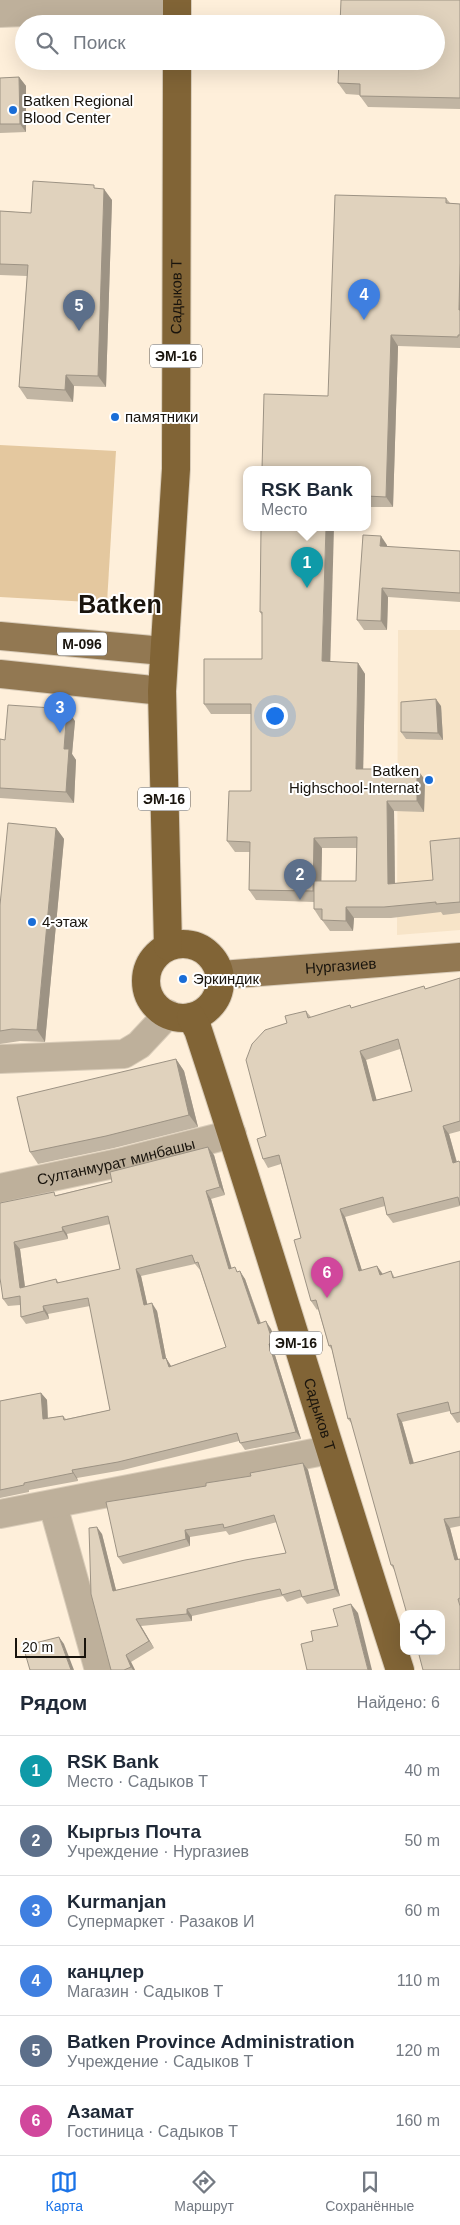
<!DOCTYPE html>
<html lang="ru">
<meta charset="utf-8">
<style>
body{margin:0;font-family:Helvetica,sans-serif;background:#f6f6f7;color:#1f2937}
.controls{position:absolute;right:15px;bottom:15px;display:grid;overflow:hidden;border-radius:10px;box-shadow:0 5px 20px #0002}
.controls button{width:45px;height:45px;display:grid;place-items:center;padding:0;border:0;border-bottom:1px solid #e0e1e3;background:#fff;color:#1f2937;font:25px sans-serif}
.scale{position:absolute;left:15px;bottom:12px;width:71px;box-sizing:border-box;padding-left:5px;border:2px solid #19140d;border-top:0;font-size:14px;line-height:18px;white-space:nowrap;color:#19140d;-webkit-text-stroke:4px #fff;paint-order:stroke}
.you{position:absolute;left:274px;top:715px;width:18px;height:18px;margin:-12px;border:4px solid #fff;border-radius:50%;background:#1a73e8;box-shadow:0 0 0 8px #1a73e833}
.badge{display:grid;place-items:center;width:32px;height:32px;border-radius:50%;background:#1a73e8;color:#fff;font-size:16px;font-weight:700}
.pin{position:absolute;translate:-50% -41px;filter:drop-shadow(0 1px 2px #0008)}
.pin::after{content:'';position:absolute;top:26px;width:18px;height:15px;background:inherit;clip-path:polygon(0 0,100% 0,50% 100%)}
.popup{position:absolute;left:243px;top:466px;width:128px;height:65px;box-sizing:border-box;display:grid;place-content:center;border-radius:10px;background:#fff;filter:drop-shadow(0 1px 4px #0005);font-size:16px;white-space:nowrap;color:#747a83}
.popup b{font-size:19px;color:#1f2937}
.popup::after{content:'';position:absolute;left:50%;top:100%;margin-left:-10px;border:10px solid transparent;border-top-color:#fff}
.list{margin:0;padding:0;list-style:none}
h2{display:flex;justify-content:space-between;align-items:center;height:65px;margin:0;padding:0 20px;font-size:21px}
h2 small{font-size:16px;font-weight:400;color:#747a83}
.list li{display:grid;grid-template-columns:32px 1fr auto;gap:15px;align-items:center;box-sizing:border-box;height:70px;padding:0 20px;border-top:1px solid #e0e1e3}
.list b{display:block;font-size:19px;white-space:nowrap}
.list p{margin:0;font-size:16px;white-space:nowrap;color:#747a83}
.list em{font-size:16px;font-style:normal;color:#747a83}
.icon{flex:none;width:28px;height:28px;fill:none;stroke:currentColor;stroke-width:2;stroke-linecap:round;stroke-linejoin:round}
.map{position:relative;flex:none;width:460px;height:1670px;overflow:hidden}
.search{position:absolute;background:#fff;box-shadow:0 5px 20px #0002;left:15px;right:15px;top:15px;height:55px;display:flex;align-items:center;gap:12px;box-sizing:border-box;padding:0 18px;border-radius:28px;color:#747a83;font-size:19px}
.sheet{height:485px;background:#fff}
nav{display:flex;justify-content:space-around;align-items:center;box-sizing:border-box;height:70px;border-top:1px solid #e0e1e3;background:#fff;font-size:14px;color:#747a83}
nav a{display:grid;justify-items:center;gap:2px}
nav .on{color:#1a73e8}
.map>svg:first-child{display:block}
</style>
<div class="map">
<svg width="460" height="1670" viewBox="0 0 460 1670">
<rect width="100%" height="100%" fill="#feefda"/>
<path fill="#f7e4c8" d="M398 630H460V930L397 935Z"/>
<path fill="#e4c89f" d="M0 445 116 451 107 603 0 597Z"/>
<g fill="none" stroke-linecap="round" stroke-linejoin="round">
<defs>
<g id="minor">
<path d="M0 13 163 6 177 9"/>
<path d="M0 1059 124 1054 139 1045 168 1014"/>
<path id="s1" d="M0 1188 118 1163 232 1134"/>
<path d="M53 1505 99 1670"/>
<path d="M0 1514 329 1450"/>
</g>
<g id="major">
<path d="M0 636 163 651"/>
<path d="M0 674 162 691"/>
<path id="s2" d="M221 975 460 957"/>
</g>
<g id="highway">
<path d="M177 0V24"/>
<circle cx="183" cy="981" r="37"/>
<path id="s3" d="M168 946 162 691 176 469 177 61"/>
<path id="s4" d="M191 1017 198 1030C268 1243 331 1457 400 1670"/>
</g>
</defs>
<use href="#minor" stroke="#d9ccb9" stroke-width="30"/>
<use href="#major" stroke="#d9ccb9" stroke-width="30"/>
<use href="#highway" stroke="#d9ccb9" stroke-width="30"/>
<use href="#minor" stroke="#beb09b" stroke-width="28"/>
<use href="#major" stroke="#927852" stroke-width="28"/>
<use href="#highway" stroke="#816436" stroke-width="28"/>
</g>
<g fill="#c1b5a3" fill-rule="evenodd">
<path d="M460 0V109L368 107 360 96V95L346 94 338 83Z"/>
<path d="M19 77 26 86V132L0 133V78Z"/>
<path d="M96 188 112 200 106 387 74 386 73 402 27 399 19 387 27 276 0 275V211L31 213Z"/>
<path d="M446 198 450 203 460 204V348L398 346 393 507H367V469L328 396Z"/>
<path d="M274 529 330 662 358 663 365 674 363 769H417L425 780 424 812 394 811 395 884 433 880 460 838V913L443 915 441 912 391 918H354L353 931H330L322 920H321L314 909V902L256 900 249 890 250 852H235L227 841 251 791V714H211L204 704 262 659V615L260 612ZM322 848H357L356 881H321Z"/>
<path d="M387 545V547L460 551V602L388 597 387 630H364L357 620Z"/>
<path d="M441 706 443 740 406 739 401 732Z"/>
<path d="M75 721 72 754 76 760 74 803 0 798V739L5 740Z"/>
<path d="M56 828 64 839 45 1042 20 1041 0 1044V905Z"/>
<path d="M460 978V1131L449 1134 457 1162 460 1206 393 1223 387 1215 385 1206 345 1217 362 1271 377 1266 383 1274 391 1271 395 1278 460 1261V1422L457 1423 451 1414 450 1411 402 1422 414 1463 460 1451V1526L450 1528 458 1560 460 1559V1670L391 1565 352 1424 348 1419 332 1350 329 1346 318 1309 317 1310 311 1301 301 1238 281 1164 268 1168 263 1159 287 1023 306 1011 311 1017 352 1008 426 989ZM400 1049 412 1091 376 1100 366 1060Z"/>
<path d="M176 1059 184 1071 198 1127 114 1148 38 1164 30 1152Z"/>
<path d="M214 1155 225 1195 211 1199 231 1268 238 1272 245 1279 261 1323 271 1329 278 1350 274 1352 301 1439 245 1450 239 1441 123 1470 77 1478 78 1481 29 1490V1492L0 1498V1401L41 1393 47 1400 48 1418 63 1416 66 1419 110 1410 90 1306 48 1314 49 1319 26 1324 21 1317 20 1305 8 1306 3 1299 0 1203 57 1195 112 1182ZM110 1224 120 1269 59 1283 56 1279 25 1287 20 1249 68 1239 67 1234ZM195 1264 200 1270 226 1347 171 1366 166 1358 157 1311 147 1304 141 1276Z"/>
<path d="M303 1463 308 1470 340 1596 307 1604 302 1597 287 1602 283 1596 192 1616V1621L141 1626 154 1648 131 1662 135 1670H111L102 1534 116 1590 286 1553 277 1522 229 1535 226 1531 190 1537V1546L123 1564 118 1557 206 1486 251 1476Z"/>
</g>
<g fill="#9d9384">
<path d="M19 77 26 86V132L20 124Z"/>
<path d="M104 189 112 200 106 387 98 376Z"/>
<path d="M460 263V312L459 310Z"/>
<path d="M391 335 398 346 393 507 386 497Z"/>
<path d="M66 375 74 386 73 402 65 390Z"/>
<path d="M326 527H334L330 672 322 661Z"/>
<path d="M381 536 387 545V556L380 546Z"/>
<path d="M382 588 388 597 387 630 381 621Z"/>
<path d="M358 663 365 674 363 779 356 769Z"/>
<path d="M436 699 441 706 443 740 438 733Z"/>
<path d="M67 709 75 721 72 754 76 760 74 803 66 792 64 749Z"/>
<path d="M417 769 425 780 424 812 417 801Z"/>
<path d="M387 801 394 811 395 895 388 884Z"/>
<path d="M56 828 64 839 45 1042 37 1030Z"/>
<path d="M314 838 322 848 321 902 313 891Z"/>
<path d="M346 907 354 918 353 931 346 921Z"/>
<path d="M360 1051 366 1060 379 1109 373 1101Z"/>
<path d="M176 1059 184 1071 198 1127 189 1115Z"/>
<path d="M443 1126 449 1134 459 1171 453 1163Z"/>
<path d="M208 1147 214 1155 225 1195 220 1187Z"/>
<path d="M206 1191 211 1199 234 1276 229 1269Z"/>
<path d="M340 1209 345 1217 365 1280 359 1271Z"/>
<path d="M62 1227 67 1234 68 1239 63 1231Z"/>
<path d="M14 1242 20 1249 26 1295 20 1288Z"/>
<path d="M377 1266 383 1275H380Z"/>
<path d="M136 1269 141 1276 149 1312 144 1305Z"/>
<path d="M240 1271 245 1279 263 1331 258 1324Z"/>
<path d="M152 1303 157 1311 166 1358 171 1366 174 1375 163 1359Z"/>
<path d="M43 1306 48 1314 49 1319 44 1311Z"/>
<path d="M266 1321 271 1329 278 1350 273 1343Z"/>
<path d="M269 1344 274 1352 301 1439 296 1432Z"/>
<path d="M41 1393 47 1400 48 1427 43 1419Z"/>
<path d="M397 1414 402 1422 416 1472 410 1464Z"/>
<path d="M303 1463 308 1470 340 1596 335 1589Z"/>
<path d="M72 1470 77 1478 78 1481 73 1473Z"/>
<path d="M444 1519 450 1528 460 1566 455 1560Z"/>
<path d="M97 1527 102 1534 118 1598 113 1591Z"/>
<path d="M185 1530 190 1537V1546L186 1539Z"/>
<path d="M351 1604 358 1613 372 1670H368Z"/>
<path d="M187 1609 192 1616V1621L187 1614Z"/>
<path d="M136 1619 141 1626 154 1648 149 1641Z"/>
<path d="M59 1637 64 1644 74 1670H71Z"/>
<path d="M126 1655 131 1662 135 1670H133L131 1667Z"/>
</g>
<g fill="#e0d2bd" stroke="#9d9384" fill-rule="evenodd">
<path d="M341 0H460V98L360 96V84L338 83 339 61H436V24H340Z"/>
<path d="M19 77 20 124H0V78Z"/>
<path d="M33 181 94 185V188L104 189 98 376 66 375 65 390 19 387 28 265 0 264V211L31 213Z"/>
<path d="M335 195 446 198V203L460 204V263L459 310H460V335H458V337L391 335 386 497 367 496V469H262L264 394 328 396Z"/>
<path d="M274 527H326L322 661 358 663 356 769H417V801H387L388 884 433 880 430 841 460 838V902L436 904V902L384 907H346V921L322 920V909H314V881H356L357 837 314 838 313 891 249 890 250 842 227 841 229 791H251V704H204V659H262V612H260L261 529H274Z"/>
<path d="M363 535 381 536 380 546 460 551V593L382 588 381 621 357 620Z"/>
<path d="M436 699 438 733 401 732V702Z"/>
<path d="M8 705 67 709 64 749H69L66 792 0 788V739L5 740Z"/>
<path d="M8 823 56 828 37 1030 12 1029 0 1031V905Z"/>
<path d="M460 978V1121L443 1126 453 1163 459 1161 460 1163V1205L458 1197 387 1215 383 1197 340 1209 359 1271 377 1266 380 1275 391 1271 393 1278 460 1261V1412L451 1414 448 1402 397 1414 410 1464 460 1451V1517L444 1519 455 1560 460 1559V1598L458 1599 460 1606V1670H423L418 1651H441V1614H407L393 1565H391L350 1418 348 1419 331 1345 329 1346 316 1300 311 1301 294 1240 301 1238 279 1155 263 1159 257 1139 266 1136 246 1060 252 1044 265 1030 287 1023 285 1016 306 1011 308 1018 350 1005 351 1008 424 986 425 989ZM398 1039 412 1091 373 1101 360 1051Z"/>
<path d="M176 1059 189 1115 106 1136 30 1152 17 1097Z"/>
<path d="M208 1147 220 1187 206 1191 229 1269 235 1267 237 1272 240 1271 258 1324 266 1321 273 1343 269 1344 296 1432 240 1443 237 1433 118 1462 72 1470 73 1473 24 1483V1485L0 1490V1401L41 1393 43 1419 63 1416 64 1420 110 1410 88 1298 43 1306 44 1311 21 1317 20 1296 3 1299 0 1278V1203L54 1192 55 1196 112 1182 110 1172ZM108 1216 120 1269 57 1283 56 1279 20 1288 14 1242 63 1231 62 1227ZM192 1255 195 1263 198 1262 226 1347 169 1367 166 1358 163 1359 152 1303 144 1305 136 1269Z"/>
<path d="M303 1463 335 1589 302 1597 300 1590 282 1595 280 1589 187 1609V1614L136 1619 149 1641 126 1655 131 1667 124 1670H111L91 1594 89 1528 97 1527 113 1591 245 1560 286 1553 274 1515 224 1528 223 1524 185 1530 186 1539 118 1557 106 1502 206 1486V1483L251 1476 250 1473Z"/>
<path d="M351 1604 368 1670H307L301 1644 313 1641 311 1631 338 1626 333 1609Z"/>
<path d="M59 1637 71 1670H30L23 1646Z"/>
</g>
<g fill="#196dd7" stroke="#fff" stroke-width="2">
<circle cx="13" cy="110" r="5"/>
<circle cx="115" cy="417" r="5"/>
<circle cx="429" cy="780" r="5"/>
<circle cx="32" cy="922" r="5"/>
<circle cx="183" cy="979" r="5"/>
</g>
<g text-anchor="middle" stroke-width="4" stroke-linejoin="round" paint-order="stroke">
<g fill="#fff" stroke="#5e5a56" stroke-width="1">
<rect x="150" y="344.5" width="52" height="23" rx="4"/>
<rect x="57" y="632.5" width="50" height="23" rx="4"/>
<rect x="138" y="787.5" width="52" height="23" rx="4"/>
<rect x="270" y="1331.5" width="52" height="23" rx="4"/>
</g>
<g font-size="14" font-weight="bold" fill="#19140d">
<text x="176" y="361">ЭМ-16</text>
<text x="82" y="649">М-096</text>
<text x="164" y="804">ЭМ-16</text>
<text x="296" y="1348">ЭМ-16</text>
</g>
<g font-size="15" fill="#19140d" stroke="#fff" text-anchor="start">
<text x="23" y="106">Batken Regional<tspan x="23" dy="17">Blood Center</tspan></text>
<text x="125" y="422">памятники</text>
<text x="419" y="776" text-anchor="end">Batken<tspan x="419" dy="17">Highschool-Internat</tspan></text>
<text x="42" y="927">4-этаж</text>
<text x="193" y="984">Эркиндик</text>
</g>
<g font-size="15" fill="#19140d" stroke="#fff">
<text dy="5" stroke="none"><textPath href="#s3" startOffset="650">Садыков Т</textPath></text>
<text dy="5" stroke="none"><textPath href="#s2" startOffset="120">Нургазиев</textPath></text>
<text dy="5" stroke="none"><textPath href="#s1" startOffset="119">Султанмурат минбашы</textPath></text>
<text dy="5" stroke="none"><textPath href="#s4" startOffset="418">Садыков Т</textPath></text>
</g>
<g font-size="25" font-weight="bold" fill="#19140d" stroke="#fff">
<text x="120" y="613">Batken</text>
</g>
</g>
</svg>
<div class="controls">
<button><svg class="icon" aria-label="locate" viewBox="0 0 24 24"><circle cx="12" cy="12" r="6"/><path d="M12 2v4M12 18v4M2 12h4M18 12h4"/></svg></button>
</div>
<div class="scale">20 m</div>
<div class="you"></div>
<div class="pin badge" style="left:307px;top:588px;background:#0f9aa8">1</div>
<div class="popup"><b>RSK Bank</b>Место</div>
<div class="pin badge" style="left:300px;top:900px;background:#5c6f8a">2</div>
<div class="pin badge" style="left:60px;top:733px;background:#3f7fe0">3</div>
<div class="pin badge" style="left:364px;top:320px;background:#3f7fe0">4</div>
<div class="pin badge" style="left:79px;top:331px;background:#5c6f8a">5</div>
<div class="pin badge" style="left:327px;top:1298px;background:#d1479c">6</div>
<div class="search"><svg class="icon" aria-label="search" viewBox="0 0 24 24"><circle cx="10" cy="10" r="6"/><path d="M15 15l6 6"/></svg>Поиск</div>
</div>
<section class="sheet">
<h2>Рядом<small>Найдено: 6</small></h2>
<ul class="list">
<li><span class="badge" style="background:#0f9aa8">1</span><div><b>RSK Bank</b><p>Место · Садыков Т</p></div><em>40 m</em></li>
<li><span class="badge" style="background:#5c6f8a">2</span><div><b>Кыргыз Почта</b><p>Учреждение · Нургазиев</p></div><em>50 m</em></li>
<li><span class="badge" style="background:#3f7fe0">3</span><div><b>Kurmanjan</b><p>Супермаркет · Разаков И</p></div><em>60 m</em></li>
<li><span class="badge" style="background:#3f7fe0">4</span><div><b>канцлер</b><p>Магазин · Садыков Т</p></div><em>110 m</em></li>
<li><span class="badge" style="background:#5c6f8a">5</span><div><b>Batken Province Administration</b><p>Учреждение · Садыков Т</p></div><em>120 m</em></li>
<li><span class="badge" style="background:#d1479c">6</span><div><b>Азамат</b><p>Гостиница · Садыков Т</p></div><em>160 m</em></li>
</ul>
</section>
<nav>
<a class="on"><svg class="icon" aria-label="map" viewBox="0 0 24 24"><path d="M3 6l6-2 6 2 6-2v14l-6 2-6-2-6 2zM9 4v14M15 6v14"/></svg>Карта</a>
<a><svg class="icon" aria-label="directions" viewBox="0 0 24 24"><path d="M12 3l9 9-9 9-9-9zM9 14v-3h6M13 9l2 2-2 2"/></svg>Маршрут</a>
<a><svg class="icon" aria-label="saved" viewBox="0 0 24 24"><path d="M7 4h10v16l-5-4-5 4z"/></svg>Сохранённые</a>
</nav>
